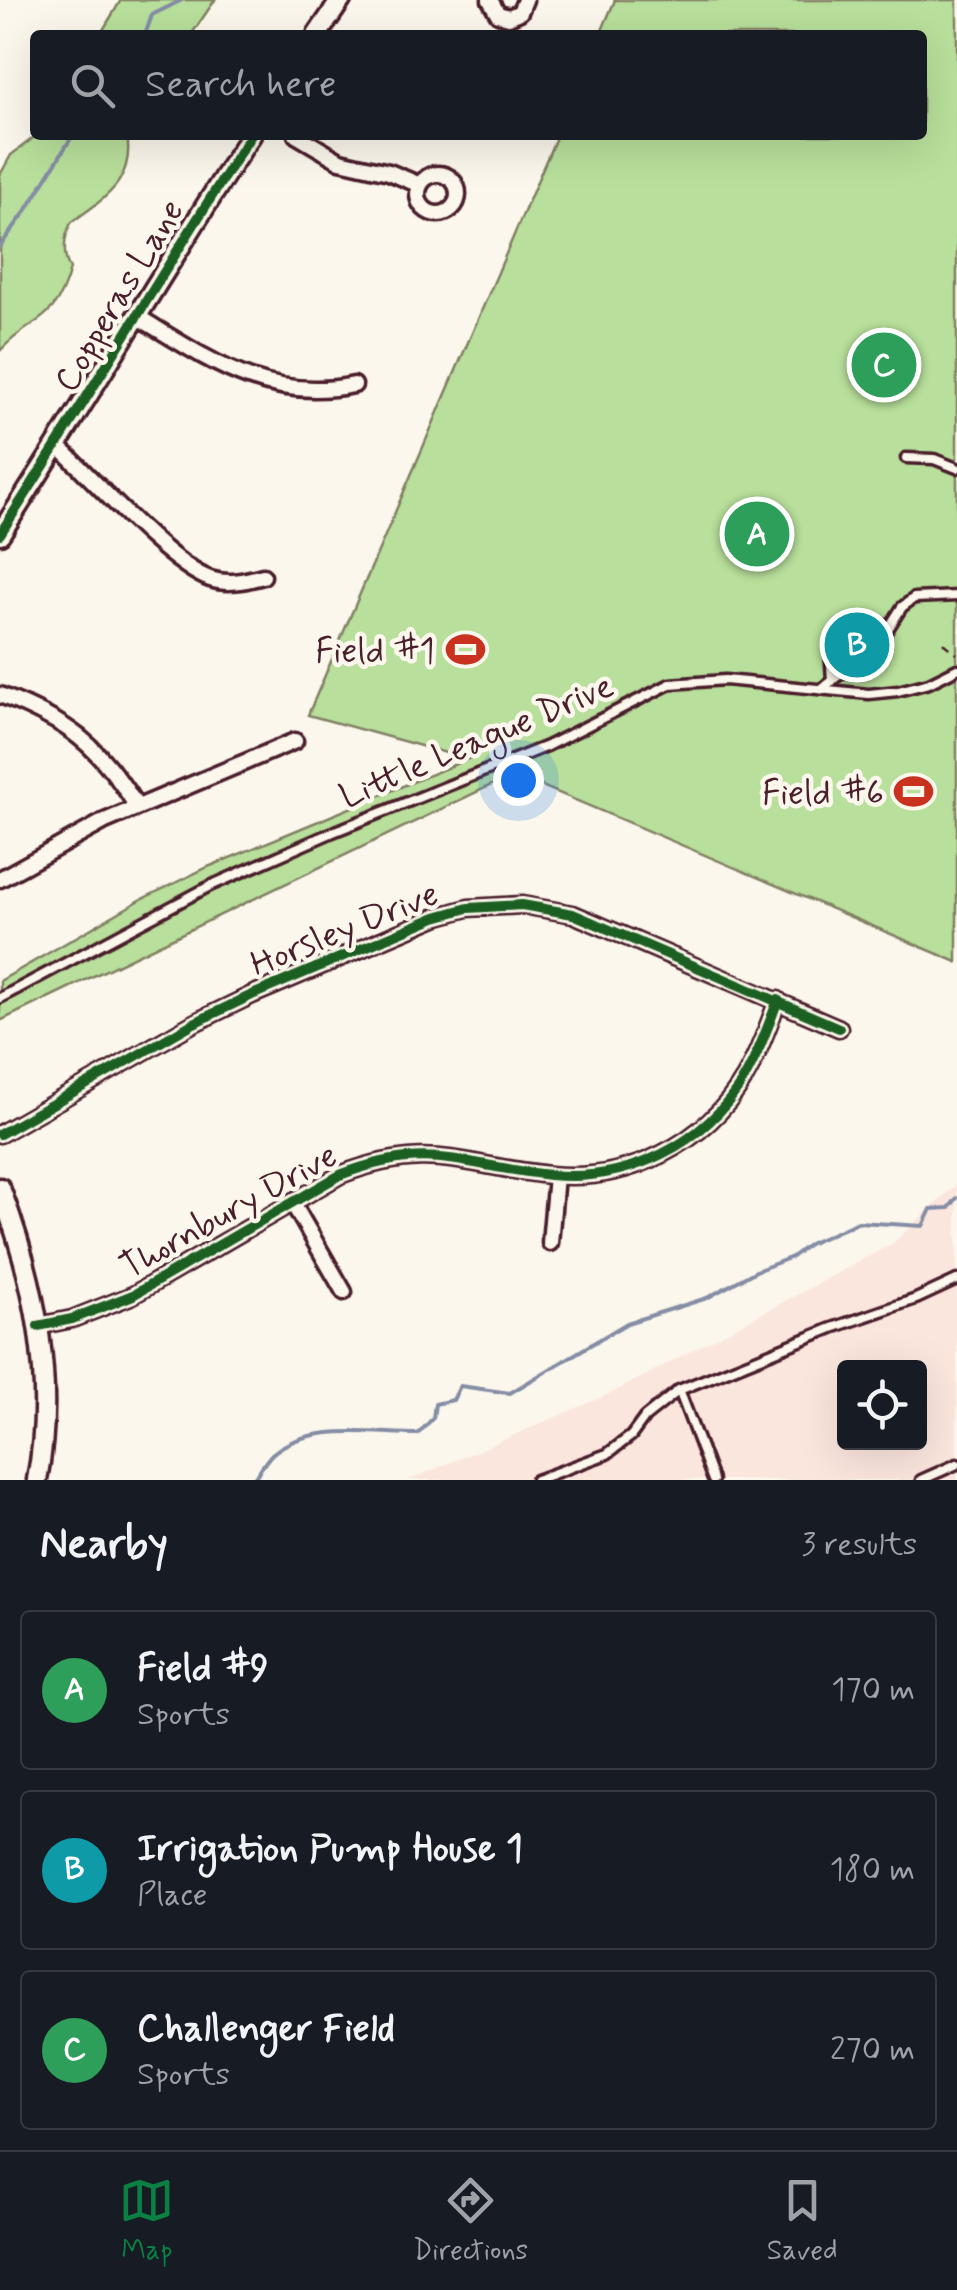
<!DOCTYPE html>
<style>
body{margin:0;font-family:Mynerve,sans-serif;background:#20242c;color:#f1f3f6}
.controls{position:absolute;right:30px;bottom:30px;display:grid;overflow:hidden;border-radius:10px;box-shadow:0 10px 40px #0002}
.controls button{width:90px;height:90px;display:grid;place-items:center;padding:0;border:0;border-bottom:2px solid #363941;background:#171b24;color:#f1f3f6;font:50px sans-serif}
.you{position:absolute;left:518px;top:780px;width:35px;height:35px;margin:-25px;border:8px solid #fff;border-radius:50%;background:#1a73e8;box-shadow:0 0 0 15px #1a73e833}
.badge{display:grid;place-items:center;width:65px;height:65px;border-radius:50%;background:#0b8043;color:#fff;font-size:32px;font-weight:700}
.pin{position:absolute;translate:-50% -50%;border:5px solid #fff;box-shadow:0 2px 10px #0006}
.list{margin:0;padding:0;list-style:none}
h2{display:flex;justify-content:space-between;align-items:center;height:130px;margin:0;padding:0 40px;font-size:42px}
h2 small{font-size:32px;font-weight:400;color:#9ea1a6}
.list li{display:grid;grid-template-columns:65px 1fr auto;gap:30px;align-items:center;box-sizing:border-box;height:160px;margin:0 20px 20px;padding:0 20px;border:2px solid #363941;border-radius:10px}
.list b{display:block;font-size:38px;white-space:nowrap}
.list p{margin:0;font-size:32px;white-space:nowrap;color:#9ea1a6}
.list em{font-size:32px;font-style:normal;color:#9ea1a6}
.icon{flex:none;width:55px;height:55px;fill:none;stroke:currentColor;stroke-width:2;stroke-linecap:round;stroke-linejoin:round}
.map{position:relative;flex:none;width:957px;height:1480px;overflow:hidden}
.search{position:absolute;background:#171b24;box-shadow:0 10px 40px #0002;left:30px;right:30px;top:30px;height:110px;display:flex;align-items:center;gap:25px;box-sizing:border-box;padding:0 35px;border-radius:10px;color:#9ea1a6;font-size:38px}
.sheet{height:670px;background:#171b24}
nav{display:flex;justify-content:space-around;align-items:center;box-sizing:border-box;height:140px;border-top:2px solid #363941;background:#171b24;font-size:28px;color:#9ea1a6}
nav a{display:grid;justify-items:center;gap:5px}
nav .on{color:#0b8043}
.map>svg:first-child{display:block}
</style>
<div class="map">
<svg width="957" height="1480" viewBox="0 0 957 1480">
<rect width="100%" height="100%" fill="#fbf7ec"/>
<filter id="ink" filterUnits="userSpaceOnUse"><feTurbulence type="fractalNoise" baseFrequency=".01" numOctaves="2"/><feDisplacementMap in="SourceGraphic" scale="20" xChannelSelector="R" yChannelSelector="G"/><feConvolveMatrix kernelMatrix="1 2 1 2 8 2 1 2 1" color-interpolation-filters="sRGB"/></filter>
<g filter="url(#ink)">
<path fill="#fbe6de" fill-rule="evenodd" d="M957 1184V1480H409L614 1392 892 1244ZM844 1368H920V1442H844Z"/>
<g fill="#b8df9b" stroke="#817f63" stroke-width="2.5">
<path d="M121 0H215L191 35H100Z"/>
<path d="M615 0H957V962L514 774 0 1021V981L142 899 208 867 468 759 308 715 557 135H922V35H600Z"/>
<path d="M37 135H127C135 182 104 198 71 223 64 237 62 255 70 269 54 327 34 314 0 351V175L11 155Z"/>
</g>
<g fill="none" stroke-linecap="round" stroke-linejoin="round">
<g stroke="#848da5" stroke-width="4">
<path d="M145 35 152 15 182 0"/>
<path d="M0 246 26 211 73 135"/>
<path d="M253 1480C259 1472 265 1461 272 1454 308 1422 374 1434 418 1434L433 1418 435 1404 453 1400 460 1386 510 1393 627 1323 707 1298 756 1271 792 1257 809 1244 858 1222 923 1226 931 1209 949 1208 957 1198"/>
</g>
<defs>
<g id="service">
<path d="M906 458 934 459 957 468"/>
<path d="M830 647 832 681"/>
<path d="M821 689 864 656 881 640 902 607 914 598 957 596"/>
<path d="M0 998 210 886 333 832 547 746 670 684 725 680 869 694 898 691 929 683 957 669"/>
<path d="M679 1390 832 1328 916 1299 957 1280"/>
<path d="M536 1480 607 1454 631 1436 645 1417 679 1390 713 1480"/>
<path d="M921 1480 957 1464"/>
</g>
<g id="minor">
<path d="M490 0 498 14 509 17 520 12 525 0"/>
<path d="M296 135 340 161 389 172 420 185"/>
<circle cx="438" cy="194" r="20"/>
<path d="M138 317C209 360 267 403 354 385"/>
<path d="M58 446C92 478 170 565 210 579 228 585 244 581 263 576"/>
<path d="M0 695C68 721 99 745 137 807"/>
<path d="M0 879 105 821 295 741"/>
<path d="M0 1134 194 1023 252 995 436 917 468 908 522 905 573 914 839 1028"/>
<path d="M292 1202 344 1292"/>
<path d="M550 1243 556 1176"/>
<path d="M38 1326 72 1319 133 1295 340 1175C431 1140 462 1166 550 1175 627 1183 706 1144 745 1077 759 1053 768 1026 778 1000"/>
</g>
<g id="tertiary">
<path d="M317 35 341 0"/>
<path d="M0 534C86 402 165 267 251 135"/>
<path d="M0 1188C35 1280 56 1382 37 1480"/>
</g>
</defs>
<use href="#service" stroke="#4a1f2b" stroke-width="15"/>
<use href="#minor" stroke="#4a1f2b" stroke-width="21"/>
<use href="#tertiary" stroke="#4a1f2b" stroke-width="25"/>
<path stroke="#4a1f2b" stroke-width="2.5" stroke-dasharray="8 8" stroke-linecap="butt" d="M943 643 957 654"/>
<use href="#service" stroke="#fbf7ec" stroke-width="8"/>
<use href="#minor" stroke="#fbf7ec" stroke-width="14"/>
<use href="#tertiary" stroke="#fbf7ec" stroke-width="18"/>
<defs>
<g id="cycleway">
<path d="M0 534C86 402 165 267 251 135"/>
<path d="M0 1134 194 1023 252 995 436 917 468 908 522 905 573 914 839 1028"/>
<path d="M38 1326 72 1319 133 1295 340 1175C431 1140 462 1166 550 1175 627 1183 706 1144 745 1077 759 1053 768 1026 778 1000"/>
</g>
</defs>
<use href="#cycleway" stroke="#fbf7ec" stroke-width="16"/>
<use href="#cycleway" stroke="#1b5e20" stroke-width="10"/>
</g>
</g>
<defs>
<symbol id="stadium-bare" viewBox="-9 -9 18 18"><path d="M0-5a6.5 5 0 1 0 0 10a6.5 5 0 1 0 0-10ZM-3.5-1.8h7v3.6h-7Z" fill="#c8321e" stroke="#fbf7ec" stroke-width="2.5" paint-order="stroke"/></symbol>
</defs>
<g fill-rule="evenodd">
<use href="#stadium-bare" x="438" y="622" width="55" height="55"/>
<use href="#stadium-bare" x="886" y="764" width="55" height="55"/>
</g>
<g text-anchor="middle" stroke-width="9" stroke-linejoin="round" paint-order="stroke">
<g font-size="35" fill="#4a1f2b" stroke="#fbf7ec">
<text transform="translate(118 295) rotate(-59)" y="12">Copperas Lane</text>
<text transform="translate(476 740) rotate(-23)" y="12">Little League Drive</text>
<text transform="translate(344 928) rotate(-22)" y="12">Horsley Drive</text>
<text transform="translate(228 1210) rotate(-29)" y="12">Thornbury Drive</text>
</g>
<g font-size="35" fill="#4a1f2b" stroke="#fbf7ec" text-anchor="end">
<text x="435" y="662">Field #1</text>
<text x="884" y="804">Field #6</text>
</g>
</g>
</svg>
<div class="controls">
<button><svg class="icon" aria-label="locate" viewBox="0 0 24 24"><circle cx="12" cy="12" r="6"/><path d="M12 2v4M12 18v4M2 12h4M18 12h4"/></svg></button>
</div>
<div class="you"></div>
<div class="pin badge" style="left:757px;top:534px;background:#2e9e5b">A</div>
<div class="pin badge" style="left:857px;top:645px;background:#0f9aa8">B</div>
<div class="pin badge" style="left:884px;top:365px;background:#2e9e5b">C</div>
<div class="search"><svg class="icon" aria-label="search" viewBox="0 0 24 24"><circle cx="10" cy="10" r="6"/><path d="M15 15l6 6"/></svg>Search here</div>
</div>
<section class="sheet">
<h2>Nearby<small>3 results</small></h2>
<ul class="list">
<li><span class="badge" style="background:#2e9e5b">A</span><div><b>Field #9</b><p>Sports</p></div><em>170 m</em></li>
<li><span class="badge" style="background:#0f9aa8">B</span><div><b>Irrigation Pump House 1</b><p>Place</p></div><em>180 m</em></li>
<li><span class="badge" style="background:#2e9e5b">C</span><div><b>Challenger Field</b><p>Sports</p></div><em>270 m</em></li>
</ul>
</section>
<nav>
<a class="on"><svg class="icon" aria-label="map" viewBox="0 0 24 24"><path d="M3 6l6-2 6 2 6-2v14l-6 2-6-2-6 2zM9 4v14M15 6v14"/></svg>Map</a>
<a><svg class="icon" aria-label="directions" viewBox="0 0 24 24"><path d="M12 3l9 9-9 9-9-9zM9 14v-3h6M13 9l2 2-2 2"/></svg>Directions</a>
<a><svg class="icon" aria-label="saved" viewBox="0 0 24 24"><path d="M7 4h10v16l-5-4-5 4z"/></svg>Saved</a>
</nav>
